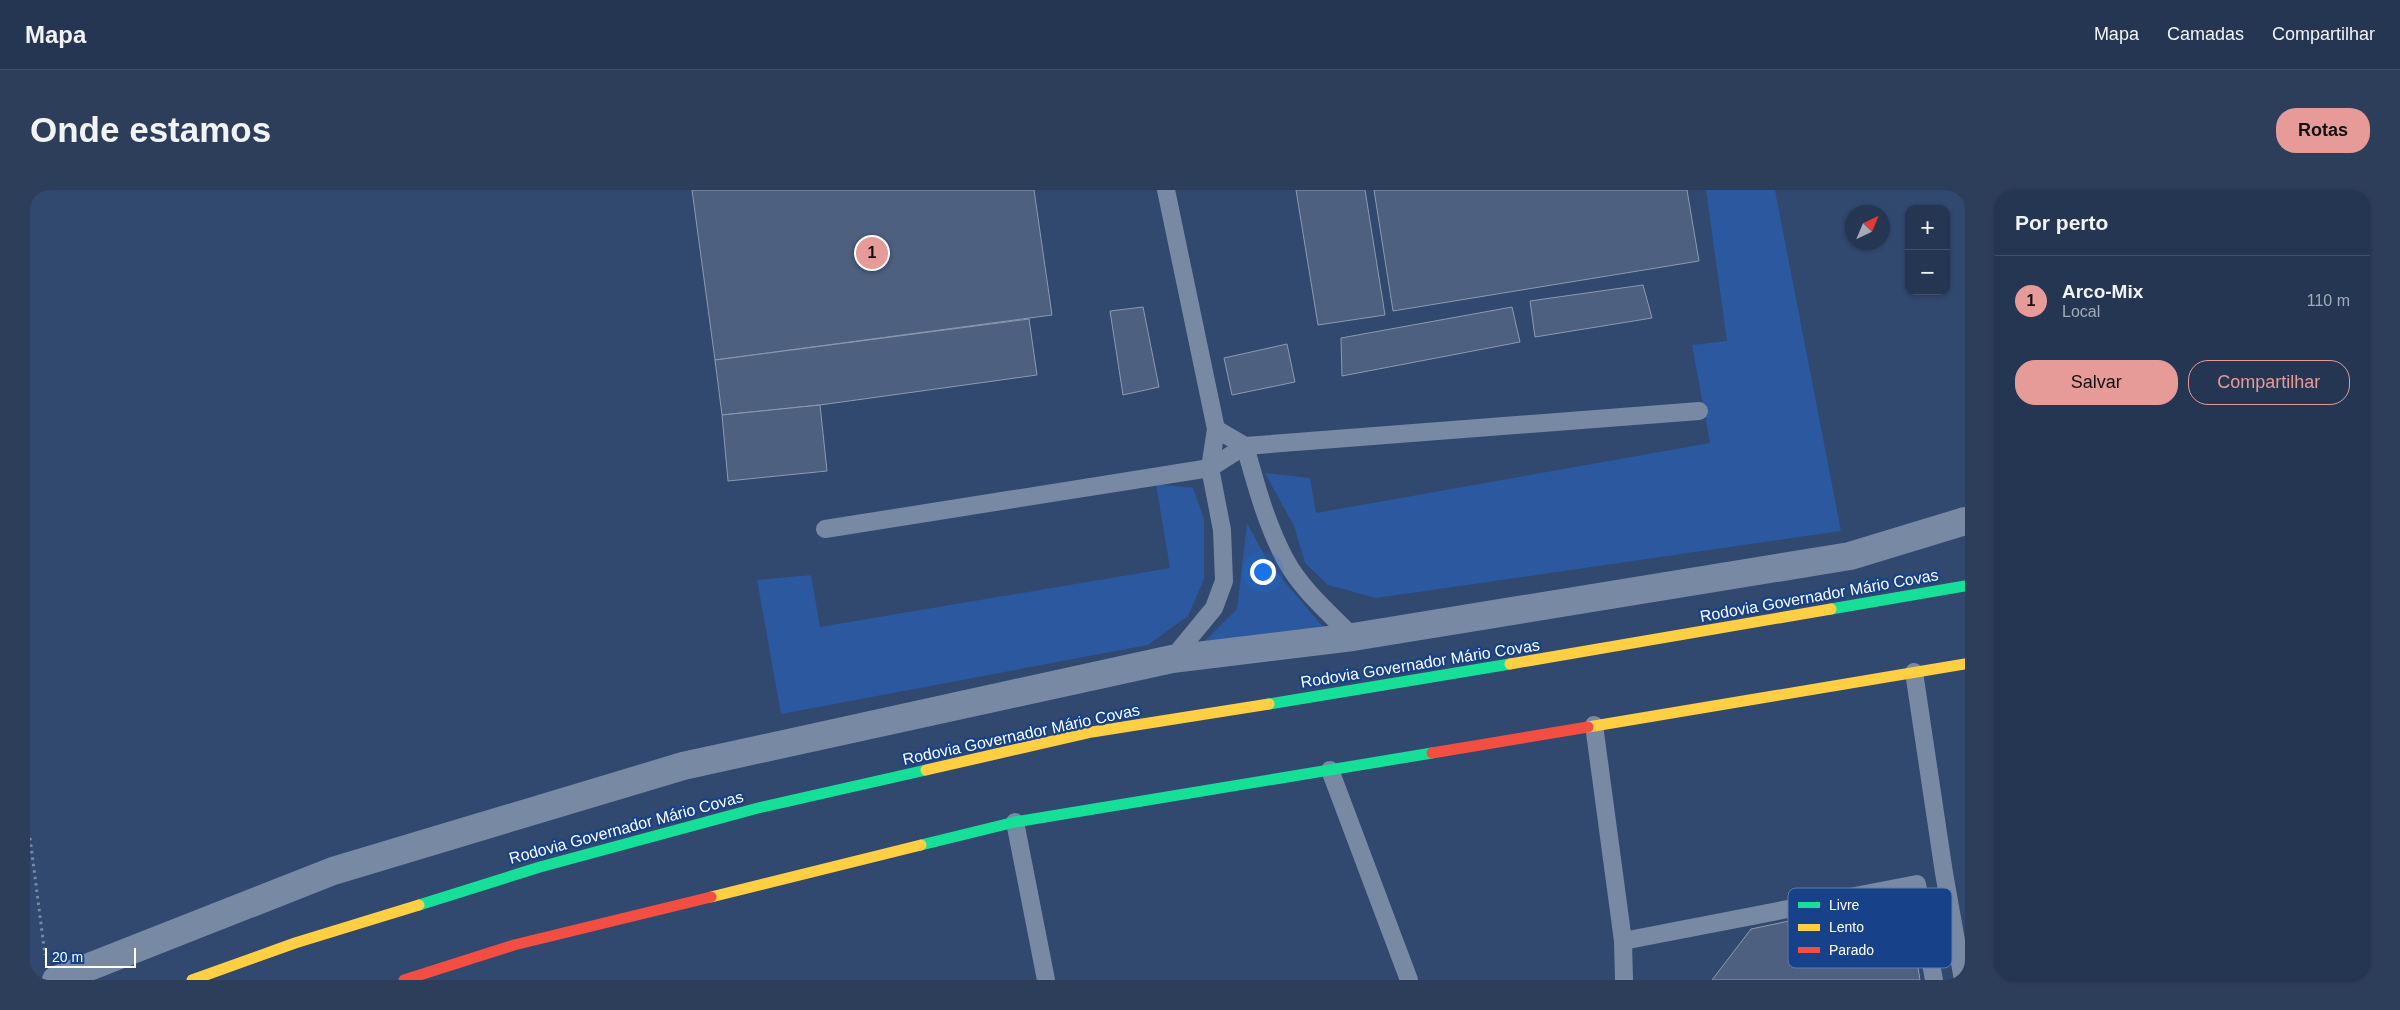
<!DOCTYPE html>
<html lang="pt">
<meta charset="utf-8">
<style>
body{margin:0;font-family:Helvetica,sans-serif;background:#2d3e5a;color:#f1f3f6}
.controls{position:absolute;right:15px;top:15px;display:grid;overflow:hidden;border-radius:10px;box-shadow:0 1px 4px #0004}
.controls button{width:45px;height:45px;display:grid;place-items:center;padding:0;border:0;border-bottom:1px solid #42506a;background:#253653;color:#f1f3f6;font:25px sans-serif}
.compass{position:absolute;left:1815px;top:15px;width:45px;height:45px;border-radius:50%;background:#253653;box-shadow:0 1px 4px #0004;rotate:44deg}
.scale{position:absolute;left:15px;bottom:12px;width:91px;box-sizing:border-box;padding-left:5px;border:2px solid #fff;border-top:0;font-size:14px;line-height:18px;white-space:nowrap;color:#fff;-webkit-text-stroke:4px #174289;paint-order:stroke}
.you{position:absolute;left:1232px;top:381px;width:18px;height:18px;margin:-12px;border:4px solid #fff;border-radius:50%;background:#1a73e8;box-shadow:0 0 0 8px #1a73e833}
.badge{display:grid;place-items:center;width:32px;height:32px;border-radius:50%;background:#e69b98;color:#111;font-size:16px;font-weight:700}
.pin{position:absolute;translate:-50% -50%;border:2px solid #fff;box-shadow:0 1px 5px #0006}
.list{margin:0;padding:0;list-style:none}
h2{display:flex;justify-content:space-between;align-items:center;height:65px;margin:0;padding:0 20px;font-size:21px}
h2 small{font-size:16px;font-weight:400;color:#a3abb8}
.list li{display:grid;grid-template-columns:32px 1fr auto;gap:15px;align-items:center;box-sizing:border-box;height:90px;padding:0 20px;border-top:1px solid #42506a}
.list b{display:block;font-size:19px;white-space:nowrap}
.list p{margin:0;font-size:16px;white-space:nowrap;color:#a3abb8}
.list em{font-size:16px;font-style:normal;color:#a3abb8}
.actions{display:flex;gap:10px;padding:15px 20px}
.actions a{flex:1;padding:11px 0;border:1px solid #e69b98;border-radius:20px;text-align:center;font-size:18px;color:#e69b98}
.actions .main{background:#e69b98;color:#111}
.map{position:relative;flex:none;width:1935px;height:790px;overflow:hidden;border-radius:20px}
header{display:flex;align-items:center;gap:30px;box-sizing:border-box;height:70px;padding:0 25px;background:#253653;border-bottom:1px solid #42506a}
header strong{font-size:24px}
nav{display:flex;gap:28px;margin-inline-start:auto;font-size:18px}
.intro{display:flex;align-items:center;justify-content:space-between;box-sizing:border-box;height:120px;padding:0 30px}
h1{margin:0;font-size:35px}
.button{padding:12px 22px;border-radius:20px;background:#e69b98;color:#111;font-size:18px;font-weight:700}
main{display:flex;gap:30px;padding:0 30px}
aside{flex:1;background:#253653;border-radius:20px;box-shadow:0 1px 4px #0004}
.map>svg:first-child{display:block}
</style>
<header>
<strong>Mapa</strong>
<nav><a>Mapa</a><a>Camadas</a><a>Compartilhar</a></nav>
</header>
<div class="intro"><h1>Onde estamos</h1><a class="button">Rotas</a></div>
<main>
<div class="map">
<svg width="1935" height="790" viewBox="0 0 1935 790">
<rect width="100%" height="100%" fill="#31486f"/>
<g fill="#2b589f">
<path d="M1676 0H1745L1811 341 1346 408 1298 395 1275 373 1264 336 1235 283 1280 288 1286 323 1680 253 1662 155 1697 151Z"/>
<path d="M1126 294 1163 298 1174 329V389L1158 426 1118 455 751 524 727 390 781 385 790 437 1140 378Z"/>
<path d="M1217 333 1238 372 1298 443 1173 453 1207 419Z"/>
</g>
<g fill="#4d6080" stroke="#8c9ab2">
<path d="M662 0H1004L1022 125 685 170Z"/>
<path d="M1266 0H1335L1355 125 1288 135Z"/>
<path d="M1344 0H1657L1669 71 1363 121Z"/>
<path d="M1613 95 1622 128 1505 147 1500 111Z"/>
<path d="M1113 117 1129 197 1093 205 1080 121Z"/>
<path d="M1482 117 1490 152 1312 186 1311 148Z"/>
<path d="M999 129 1007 185 790 215 692 225 685 170Z"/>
<path d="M1257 154 1265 192 1202 205 1194 168Z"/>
<path d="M790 215 797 281 698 291 692 225Z"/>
<path d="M1783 726 1836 773 1886 765 1890 790H1682L1721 739Z"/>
</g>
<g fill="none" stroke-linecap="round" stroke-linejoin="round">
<path stroke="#7889a4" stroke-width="3" stroke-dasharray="2.5 4" stroke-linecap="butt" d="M0 648 15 765"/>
<g stroke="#7889a4" stroke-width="18">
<path d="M1136 0 1186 239 1180 278 1192 340 1194 391 1184 418 1142 469"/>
<path d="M1186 239 1215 256C1226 295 1236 333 1255 369 1271 399 1299 423 1323 447"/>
<path d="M795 339 1180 278 1215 256 1669 221"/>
<path d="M1884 482 1914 683 1933 790"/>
<path d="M1564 535 1593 751 1594 790"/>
<path d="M1300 580 1379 790"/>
<path d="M985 632 1016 790"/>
<path d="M1593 751 1887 694 1904 790"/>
</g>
<path stroke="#7889a4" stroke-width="28" d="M26 790 303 681 653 576 1142 469 1323 447 1820 366 1935 331"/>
<g stroke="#16e098" stroke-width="11">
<path d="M1801 419 1935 396"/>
<path d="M1239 514 1480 474"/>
<path d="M891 655 985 632 1402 563"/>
<path d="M389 715 510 677 728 618 896 580"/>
</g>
<g stroke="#ffcf43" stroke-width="11">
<path d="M1480 474 1801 419"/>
<path d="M1558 537 1935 474"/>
<path d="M896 580 1062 542 1239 514"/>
<path d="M681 707 891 655"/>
<path d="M162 790 265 753 389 715"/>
</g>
<g stroke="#f24e42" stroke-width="11">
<path d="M1402 563 1558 537"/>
<path d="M374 790 484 755 681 707"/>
</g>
</g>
<g text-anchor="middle" stroke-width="4.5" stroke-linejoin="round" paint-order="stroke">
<g font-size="16" fill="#fff" stroke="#174289">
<text transform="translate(1789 405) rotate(-10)" y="6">Rodovia Governador Mário Covas</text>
<text transform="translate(1390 473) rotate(-9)" y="6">Rodovia Governador Mário Covas</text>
<text transform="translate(991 544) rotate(-12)" y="6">Rodovia Governador Mário Covas</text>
<text transform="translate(596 637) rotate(-15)" y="6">Rodovia Governador Mário Covas</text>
</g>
</g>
<rect x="1758" y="698" width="164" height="80" rx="8" fill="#174289" stroke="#5d7bac" stroke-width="1"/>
<rect x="1768" y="712" width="22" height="6" fill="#16e098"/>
<rect x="1768" y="734" width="22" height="7" fill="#ffcf43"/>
<rect x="1768" y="757" width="22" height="6" fill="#f24e42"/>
<g font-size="14" fill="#fff">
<text x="1799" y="720">Livre</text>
<text x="1799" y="742">Lento</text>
<text x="1799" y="765">Parado</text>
</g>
</svg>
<div class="controls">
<button>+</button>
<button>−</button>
</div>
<svg class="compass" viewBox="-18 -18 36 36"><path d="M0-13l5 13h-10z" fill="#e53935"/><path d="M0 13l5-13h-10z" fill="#a3abb8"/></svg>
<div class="scale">20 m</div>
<div class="you"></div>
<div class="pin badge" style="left:842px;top:63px">1</div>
</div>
<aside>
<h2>Por perto<small></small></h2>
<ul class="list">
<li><span class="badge">1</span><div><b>Arco-Mix</b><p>Local</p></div><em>110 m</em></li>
</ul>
<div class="actions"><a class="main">Salvar</a><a>Compartilhar</a></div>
</aside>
</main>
